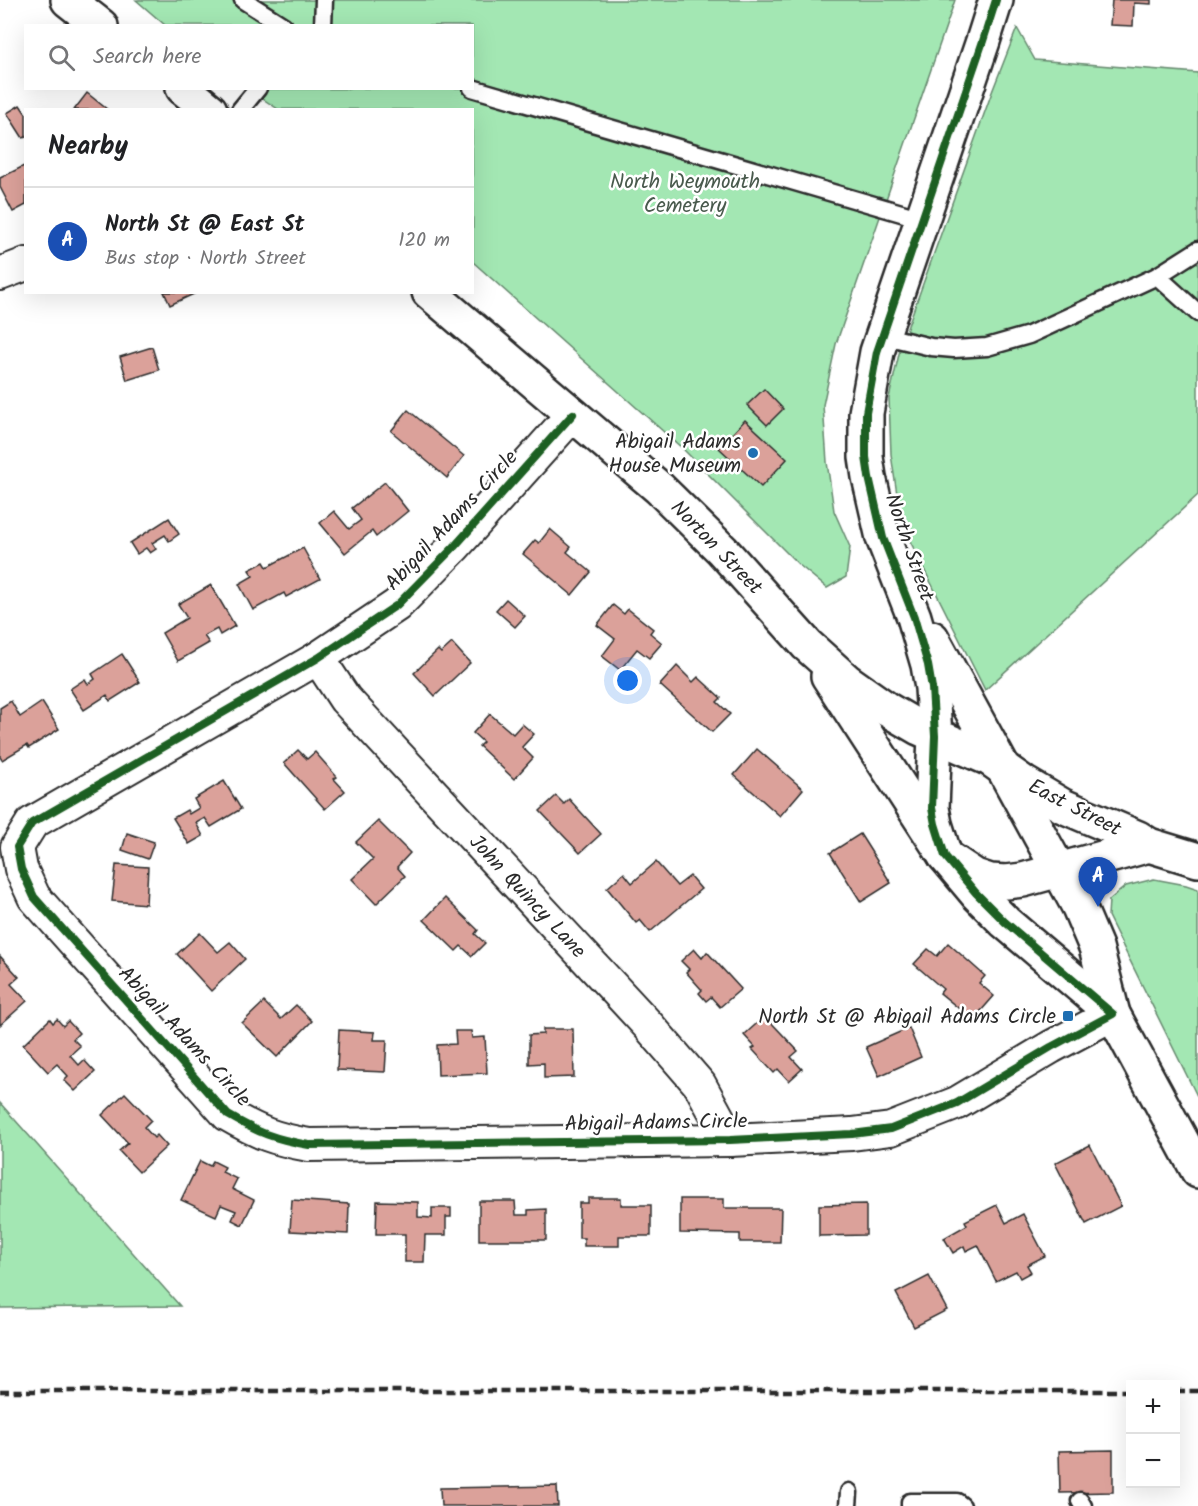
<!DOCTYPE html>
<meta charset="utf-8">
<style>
body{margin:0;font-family:Kalam,sans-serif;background:#f2f2f2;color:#202124}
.controls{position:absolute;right:18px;bottom:18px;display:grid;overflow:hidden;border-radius:0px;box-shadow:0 6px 24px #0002}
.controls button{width:54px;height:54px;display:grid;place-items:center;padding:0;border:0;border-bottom:2px solid #e0e0e0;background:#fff;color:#202124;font:30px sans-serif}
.you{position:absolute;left:628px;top:681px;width:21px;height:21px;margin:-15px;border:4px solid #fff;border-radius:50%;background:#1a73e8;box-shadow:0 0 0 9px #1a73e833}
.badge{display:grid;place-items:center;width:39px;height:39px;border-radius:50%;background:#1f6fb2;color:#fff;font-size:20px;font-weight:700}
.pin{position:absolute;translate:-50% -50px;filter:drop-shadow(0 2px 3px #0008)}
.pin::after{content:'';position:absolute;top:32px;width:21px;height:18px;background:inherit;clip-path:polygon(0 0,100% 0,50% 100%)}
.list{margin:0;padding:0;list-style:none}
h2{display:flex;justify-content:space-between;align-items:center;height:78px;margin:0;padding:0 24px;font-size:26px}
h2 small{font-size:20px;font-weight:400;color:#757577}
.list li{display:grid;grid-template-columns:39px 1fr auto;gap:18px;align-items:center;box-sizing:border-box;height:108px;padding:0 24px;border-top:2px solid #e0e0e0}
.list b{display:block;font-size:22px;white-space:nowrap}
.list p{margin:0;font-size:20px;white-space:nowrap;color:#757577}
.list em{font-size:20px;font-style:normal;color:#757577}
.icon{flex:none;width:33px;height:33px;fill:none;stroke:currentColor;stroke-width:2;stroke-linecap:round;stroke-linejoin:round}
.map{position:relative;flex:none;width:1198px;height:1506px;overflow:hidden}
.search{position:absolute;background:#fff;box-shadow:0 6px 24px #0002;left:24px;top:24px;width:450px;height:66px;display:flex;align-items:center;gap:15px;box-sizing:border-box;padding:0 21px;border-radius:0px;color:#757577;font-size:22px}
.panel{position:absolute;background:#fff;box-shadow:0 6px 24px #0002;left:24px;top:108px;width:450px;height:186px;border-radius:0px}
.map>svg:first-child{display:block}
</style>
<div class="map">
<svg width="1198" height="1506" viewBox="0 0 1198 1506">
<rect width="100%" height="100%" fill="#fff"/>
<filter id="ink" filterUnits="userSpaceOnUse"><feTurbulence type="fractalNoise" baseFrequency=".0167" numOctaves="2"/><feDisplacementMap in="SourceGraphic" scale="12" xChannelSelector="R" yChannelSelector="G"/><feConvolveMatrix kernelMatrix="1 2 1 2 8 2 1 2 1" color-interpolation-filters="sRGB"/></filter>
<g filter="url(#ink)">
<g fill="#a3e7b3" stroke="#67896f" stroke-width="1.5">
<path d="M136 0H955L836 344 823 405 827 462 834 511 850 547 846 577 827 588 798 564 683 449 473 262 472 110 278 109 248 89 472 88V26L165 25Z"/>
<path d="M1017 28 1035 60 1198 73V495L985 690 910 541 898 501 891 454 889 398 901 345 992 92Z"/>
<path d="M1154 879 1186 885 1198 889V1098L1108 916 1109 900 1126 886Z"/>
<path d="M0 1103 180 1306 0 1308Z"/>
</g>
<g fill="#dba19a" stroke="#2b2b2b" stroke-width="1.5">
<path d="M1112 0H1151V4L1134 3 1133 26 1110 25Z"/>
<path d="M87 93 108 110H74Z"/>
<path d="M20 105 26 114V137L23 138 7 113Z"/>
<path d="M26 165V205L13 212 0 187V178Z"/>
<path d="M164 292H198L170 305Z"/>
<path d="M152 347 159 370 127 380 120 357Z"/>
<path d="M764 389 783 409 767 425 747 405Z"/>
<path d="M408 410 464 456 447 478 391 431Z"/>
<path d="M745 420 787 459 761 487 719 448Z"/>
<path d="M385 482 408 511 376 537 372 531 345 553 320 523 334 511 349 529 361 520 352 508Z"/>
<path d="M169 518 179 534 169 541 165 535 152 543 156 549 150 553 146 548 137 554 130 543Z"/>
<path d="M550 529 571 547 567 552 591 572 572 595 523 554 535 540 539 543Z"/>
<path d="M303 548 320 579 286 597 284 593 253 610 239 584 253 576 249 570 264 562 267 567Z"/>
<path d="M211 585 235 626 220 635 217 629 204 636 209 643 178 661 162 633 187 618 178 604Z"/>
<path d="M506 599 525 616 515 627 496 610Z"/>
<path d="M613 605 624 614 628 609 653 629 650 633 662 643 649 658 637 649 620 670 602 656 615 639 597 625Z"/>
<path d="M452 643 470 663 435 696 414 673 438 650 441 653Z"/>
<path d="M122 654 140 682 110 701 107 695 84 710 70 689 85 679 88 684 95 679 92 674Z"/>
<path d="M677 666 693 682 698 677 721 698 717 702 730 714 712 732 660 685Z"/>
<path d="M11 701 20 717 42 702 59 729 29 748 27 745 2 760 0 757V708Z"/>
<path d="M490 714 513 734 522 724 534 734 522 747 533 758 514 779 479 746 483 742 473 733Z"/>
<path d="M757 749 803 789 780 816 734 775Z"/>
<path d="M298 750 307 759 315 752 337 777 334 779 345 791 325 809 284 763Z"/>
<path d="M224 781 241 809 211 827 205 818 196 823 203 836 189 844 173 818 187 810 189 814 199 808 194 799Z"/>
<path d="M556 796 564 804 569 799 601 834 580 853 540 811Z"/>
<path d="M378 821 410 853 397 867 405 876 376 904 352 879 373 859 356 842Z"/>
<path d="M127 833 154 842 148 859 122 850Z"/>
<path d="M860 834 891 883 861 902 830 853Z"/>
<path d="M656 862 677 886 690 876 701 889 650 932 640 920 636 923 607 888 624 873 632 883Z"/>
<path d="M116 865 148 867 146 904 112 901Z"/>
<path d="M445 898 478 930 475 934 485 943 472 956 461 946 456 951 424 920Z"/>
<path d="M200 933 218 952 230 942 245 959 211 991 177 954Z"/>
<path d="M948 943 985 976 979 983 994 996 973 1020 940 993 943 989 914 964 928 949 937 956Z"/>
<path d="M694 949 702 958 707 952 741 989 720 1007 711 997 706 1001 699 993 702 990 686 972 689 969 681 961Z"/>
<path d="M0 956 19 977 11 984 27 1001 0 1025Z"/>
<path d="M264 1002 281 1019 296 1005 312 1021 277 1057 242 1023Z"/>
<path d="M765 1016 798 1051 791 1057 802 1069 789 1081 778 1069 774 1073 752 1049 755 1047 744 1035Z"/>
<path d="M50 1019 53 1023 57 1019 63 1026 68 1021 79 1033 73 1039 80 1046 70 1055 79 1065 84 1060 95 1072 75 1091 64 1080 68 1076 57 1064 48 1072 23 1045Z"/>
<path d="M909 1028 921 1057 879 1076 866 1047Z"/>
<path d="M543 1029H573L574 1077 544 1078V1063L529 1064V1035L543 1034Z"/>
<path d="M339 1030 375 1032 374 1040H387L385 1072 337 1070Z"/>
<path d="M455 1031H471L472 1038 485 1037 487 1073 438 1075 437 1045 456 1044Z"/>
<path d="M125 1093 151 1120 144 1127 154 1138 157 1135 167 1146 139 1172 119 1151 128 1143 102 1115Z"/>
<path d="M1090 1145 1121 1206 1086 1224 1055 1163Z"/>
<path d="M200 1161 210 1166 213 1161 225 1167 222 1172 237 1179 232 1189 254 1200 242 1225 232 1220 236 1211 221 1205 216 1216 181 1200Z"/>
<path d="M588 1198H621V1205H651V1236H619V1246H584V1238H579V1203H588Z"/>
<path d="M680 1199H724V1208H781L780 1242H740V1234L680 1233Z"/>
<path d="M292 1200 349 1204 348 1234 290 1231Z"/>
<path d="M377 1201 418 1202V1217L432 1218V1208H451V1217H446V1235H425L424 1262H405V1234H376Z"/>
<path d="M479 1201H515L516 1215H528V1210L546 1209V1240H479Z"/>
<path d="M866 1204V1235L819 1236V1205Z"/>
<path d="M997 1205 1006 1223 1023 1214 1045 1256 1027 1265 1031 1272 1020 1278 1016 1271 996 1281 978 1245 966 1251 964 1246 953 1253 944 1238 967 1225 965 1221Z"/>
<path d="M929 1276 947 1310 914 1327 896 1293Z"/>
<path d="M1113 1450V1492L1060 1493 1059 1451Z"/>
<path d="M557 1486 558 1506H441L440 1488Z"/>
</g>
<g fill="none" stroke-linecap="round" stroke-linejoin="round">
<defs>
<g id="lane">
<path d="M243 0 284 26"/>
<path d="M323 26 324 0"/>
<path d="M472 88 922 219"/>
<path d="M240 110 258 88"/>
<path d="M1157 276 1198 313"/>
<path d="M881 335 931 347 954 349 987 347 1029 335 1157 276 1198 250"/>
<path d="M1080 1501 1083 1506"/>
<path d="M848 1506 849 1492"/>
<path d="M910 1506V1502H957L962 1506"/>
</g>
<g id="street">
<path d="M0 274 26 264"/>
<path d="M573 414 454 547 397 605 318 658 32 823 17 847 21 869 34 897 228 1115C259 1133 274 1139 309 1145L730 1140 852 1134 891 1129 957 1103 1051 1047 1113 1014"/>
<path d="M318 658 345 699 648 1025 700 1085 730 1140"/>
</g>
<g id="secondary">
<path d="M68 0 101 26"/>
<path d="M996 0 983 41 877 352 866 413V457L869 477 883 538 914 617 928 665 932 688 935 736 932 808 935 824 945 856 976 893 1005 922 1113 1014"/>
<path d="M183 88 210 110"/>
<path d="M429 292 659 488 722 550 807 645 847 681 888 710 919 728 990 759 1024 783 1063 806 1138 838 1149 845 1198 860"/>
<path d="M932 638 1079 907 1096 947 1113 1014 1198 1171"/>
<path d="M828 676 945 856 975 876 990 881 1006 882 1023 880 1149 845"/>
</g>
</defs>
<use href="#lane" stroke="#2b2b2b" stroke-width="21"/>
<use href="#street" stroke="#2b2b2b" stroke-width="36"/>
<use href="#secondary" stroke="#2b2b2b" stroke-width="38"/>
<use href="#lane" stroke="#fff" stroke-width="16"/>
<use href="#street" stroke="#fff" stroke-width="32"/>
<use href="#secondary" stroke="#fff" stroke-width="33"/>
<g stroke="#2b2b2b" stroke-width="4.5" stroke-dasharray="9 4.5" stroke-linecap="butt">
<path d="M0 1391H1130"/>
<path d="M1176 1391H1198"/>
</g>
<defs>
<path id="cycleway" d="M573 414 454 547 397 605 318 658 32 823 17 847 21 869 34 897 228 1115C259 1133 274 1139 309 1145L730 1140 852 1134 891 1129 957 1103 1051 1047 1113 1014 1005 922 976 893 945 856 935 824 932 808 935 736 932 688 928 665 914 617 883 538 869 477 866 457V413L877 352 983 41 996 0"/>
</defs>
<use href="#cycleway" stroke="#fff" stroke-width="11"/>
<use href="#cycleway" stroke="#1b5e20" stroke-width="8"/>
</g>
</g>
<g fill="#1f6fb2" stroke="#fff" stroke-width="2">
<circle cx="753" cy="453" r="6"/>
<rect x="1062" y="1010" width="12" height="12" rx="3"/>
</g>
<g text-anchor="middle" stroke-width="5" stroke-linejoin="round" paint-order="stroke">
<g font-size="21" fill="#495a4d" stroke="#fff">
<text x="685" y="188">North Weymouth<tspan x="685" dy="24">Cemetery</tspan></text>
</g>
<g font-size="21" fill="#2b2b2b" stroke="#fff" text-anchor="end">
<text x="741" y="448">Abigail Adams<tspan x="741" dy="24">House Museum</tspan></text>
<text x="1056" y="1023">North St @ Abigail Adams Circle</text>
</g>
<g font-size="21" fill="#2b2b2b" stroke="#fff">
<text transform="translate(451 520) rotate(-47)" y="7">Abigail Adams Circle</text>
<text transform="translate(717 547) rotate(46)" y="7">Norton Street</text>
<text transform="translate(910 547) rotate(71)" y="7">North Street</text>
<text transform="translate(1075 807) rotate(27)" y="7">East Street</text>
<text transform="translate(528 896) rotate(47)" y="7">John Quincy Lane</text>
<text transform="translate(185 1036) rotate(47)" y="7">Abigail Adams Circle</text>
<text transform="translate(656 1122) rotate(-1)" y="7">Abigail Adams Circle</text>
</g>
</g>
</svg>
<div class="controls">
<button>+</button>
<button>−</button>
</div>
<div class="you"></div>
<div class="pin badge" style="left:1098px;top:907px;background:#1a4fb4">A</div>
<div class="search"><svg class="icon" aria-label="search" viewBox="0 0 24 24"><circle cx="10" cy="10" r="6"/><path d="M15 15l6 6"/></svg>Search here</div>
<section class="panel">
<h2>Nearby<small></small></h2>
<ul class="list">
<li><span class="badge" style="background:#1a4fb4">A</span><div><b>North St @ East St</b><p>Bus stop · North Street</p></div><em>120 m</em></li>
</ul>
</section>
</div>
